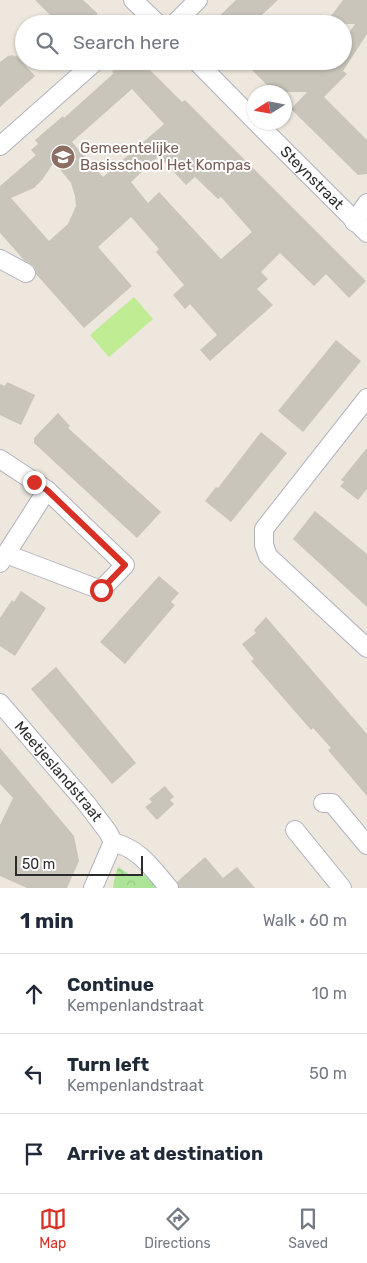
<!DOCTYPE html>
<meta charset="utf-8">
<style>
body{margin:0;font-family:Rubik,sans-serif;background:#f6f6f7;color:#1f2937}
.compass{position:absolute;left:247px;top:85px;width:45px;height:45px;border-radius:50%;background:#fff;box-shadow:0 1px 4px #0004;rotate:259deg}
.scale{position:absolute;left:15px;bottom:12px;width:128px;box-sizing:border-box;padding-left:5px;border:2px solid #2b2b2b;border-top:0;font-size:14px;line-height:18px;white-space:nowrap;color:#2b2b2b;-webkit-text-stroke:4px #fff;paint-order:stroke}
.stop{position:absolute;width:15px;height:15px;margin:-11px;border:4px solid #d93025;border-radius:50%;background:#fff}
.stop.end{background:#d93025;border-color:#fff;box-shadow:0 1px 5px #0008}
.list{margin:0;padding:0;list-style:none}
h2{display:flex;justify-content:space-between;align-items:center;height:65px;margin:0;padding:0 20px;font-size:21px}
h2 small{font-size:16px;font-weight:400;color:#747a83}
.list li{display:grid;grid-template-columns:32px 1fr auto;gap:15px;align-items:center;box-sizing:border-box;height:80px;padding:0 20px;border-top:1px solid #e0e1e3}
.list b{display:block;font-size:19px;white-space:nowrap}
.list p{margin:0;font-size:16px;white-space:nowrap;color:#747a83}
.list em{font-size:16px;font-style:normal;color:#747a83}
.icon{flex:none;width:28px;height:28px;fill:none;stroke:currentColor;stroke-width:2;stroke-linecap:round;stroke-linejoin:round}
.map{position:relative;flex:none;width:367px;height:888px;overflow:hidden}
.search{position:absolute;background:#fff;box-shadow:0 1px 4px #0004;left:15px;right:15px;top:15px;height:55px;display:flex;align-items:center;gap:12px;box-sizing:border-box;padding:0 18px;border-radius:28px;color:#747a83;font-size:19px}
.sheet{height:305px;background:#fff}
nav{display:flex;justify-content:space-around;align-items:center;box-sizing:border-box;height:70px;border-top:1px solid #e0e1e3;background:#fff;font-size:14px;color:#747a83}
nav a{display:grid;justify-items:center;gap:2px}
nav .on{color:#d93025}
.map>svg:first-child{display:block}
</style>
<div class="map">
<svg width="367" height="888" viewBox="0 0 367 888">
<defs>
<pattern id="forest-crowns" width="20" height="18" patternUnits="userSpaceOnUse" patternTransform="scale(1.25)"><rect width="20" height="18" fill="#ade598"/><path d="M2 6a3 3 0 1 1 6 0M12 15a3 3 0 1 1 6 0" fill="none" stroke="#95c583"/></pattern>
</defs>
<rect width="100%" height="100%" fill="#ede7dd"/>
<path fill="url(#forest-crowns)" d="M118 867 132 876 146 875 158 888H113L114 880Z"/>
<path fill="#c0ec93" d="M134 297 153 319 109 357 90 335Z"/>
<g fill="#c9c5bb" fill-rule="evenodd">
<path d="M35 0H83L97 13 98 19 95 24H59Z"/>
<path d="M236 0H278L252 24H211Z"/>
<path d="M343 0H367V34L343 71 347 74 324 97 367 140V174L358 175 291 109 307 92H274L243 61H343V42L355 24H325Z"/>
<path d="M13 55 15 57 16 55 35 76 0 107V62L8 56Z"/>
<path d="M125 61H141L182 102 185 100 366 281 349 298 326 274 314 286 280 253 261 272 268 279 257 289 273 305 210 361 200 350 217 335 190 304 185 309 173 295 184 285 156 252 159 249 131 217 98 247 132 286 84 328 36 274 35 267 24 260 0 233V186L36 155 31 150 38 144 35 140 63 116 64 118 114 73 112 72ZM132 89 164 124 103 177 72 142ZM159 156 186 185 195 177 218 199 221 197 252 232 221 259 159 192 148 203 131 182ZM54 162 71 183 75 196 76 206 68 224 49 241 11 198 34 188 42 180Z"/>
<path d="M336 340 361 361 303 432 278 411Z"/>
<path d="M7 382 35 395 21 425 0 415V384L5 386Z"/>
<path d="M58 413 70 426 68 428 161 512 137 538 34 443V438Z"/>
<path d="M261 432 287 453 231 522 205 501 216 487 218 488Z"/>
<path d="M367 448V489L358 500 340 486 344 482 341 480Z"/>
<path d="M315 511 367 554V607L293 539Z"/>
<path d="M159 576 179 593 171 602 175 605 125 664 100 642Z"/>
<path d="M21 591 46 608 15 656 0 646V618L12 600 14 602Z"/>
<path d="M266 617 367 734V796L328 750 331 748 313 728 311 730 251 661 254 659 242 644 256 633 254 630Z"/>
<path d="M56 667 136 763 112 784 31 689Z"/>
<path d="M0 748 74 836 79 861 67 888H27L0 876V825L13 798 0 784Z"/>
<path d="M165 786 174 797 170 800 174 804 157 820 145 807 152 802 149 799Z"/>
<path d="M205 857 223 878 237 867 255 888H179L177 882Z"/>
</g>
<g fill="none" stroke-linecap="round" stroke-linejoin="round">
<defs>
<g id="minor">
<path d="M133 0 158 24"/>
<path d="M174 24 198 0"/>
<path d="M196 61 255 121"/>
<path id="s1" d="M256 122 367 233"/>
<path d="M0 146 96 61"/>
<path d="M354 222 367 203"/>
<path d="M0 259 26 273"/>
<path d="M367 398 264 529V545L268 556 367 648"/>
<path d="M0 459 47 490"/>
<path d="M0 563 6 554 47 490 125 565 101 590 6 554"/>
<path id="s2" d="M0 703 86 803 108 832 113 842"/>
<path d="M323 803H332L367 845"/>
<path d="M295 830 342 888"/>
<path d="M113 842C141 850 150 866 169 888"/>
<path d="M93 888 113 842"/>
</g>
</defs>
<use href="#minor" stroke="#b1b2bf" stroke-width="20"/>
<use href="#minor" stroke="#fff" stroke-width="18"/>
</g>
<g fill="none" stroke-linecap="round" stroke-linejoin="round">
<path stroke="#d93025" stroke-width="6" d="M34 482 47 490 125 565 101 590"/>
</g>
<defs>
<symbol id="school-disc" viewBox="-11 -11 22 22"><circle r="9.5" fill="#8d6e63" stroke="#fff"/><path d="M0-5L7-2L0 1L-7-2ZM-4 1L0 2.5L4 1V4Q0 6-4 4Z" fill="#fff"/></symbol>
</defs>
<g fill-rule="evenodd">
<use href="#school-disc" x="49" y="143" width="28" height="28"/>
</g>
<g text-anchor="middle" stroke-width="4" stroke-linejoin="round" paint-order="stroke">
<g font-size="15" fill="#785e54" stroke="#fff" text-anchor="start">
<text x="80" y="153">Gemeentelijke<tspan x="80" dy="17">Basisschool Het Kompas</tspan></text>
</g>
<g font-size="15" fill="#2b2b2b" stroke="#fff">
<text dy="5" stroke="none"><textPath href="#s1" startOffset="79">Steynstraat</textPath></text>
<text dy="5" stroke="none"><textPath href="#s2" startOffset="90">Meetjeslandstraat</textPath></text>
</g>
</g>
</svg>
<svg class="compass" viewBox="-18 -18 36 36"><path d="M0-13l5 13h-10z" fill="#e53935"/><path d="M0 13l5-13h-10z" fill="#747a83"/></svg>
<div class="scale">50 m</div>
<div class="stop" style="left:101px;top:590px"></div>
<div class="stop end" style="left:34px;top:482px"></div>
<div class="search"><svg class="icon" aria-label="search" viewBox="0 0 24 24"><circle cx="10" cy="10" r="6"/><path d="M15 15l6 6"/></svg>Search here</div>
</div>
<section class="sheet">
<h2>1 min<small>Walk · 60 m</small></h2>
<ul class="list">
<li><svg class="icon" aria-label="ahead" viewBox="0 0 24 24"><path d="M12 20V5M6 11l6-6 6 6"/></svg><div><b>Continue</b><p>Kempenlandstraat</p></div><em>10 m</em></li>
<li><svg class="icon" aria-label="left" viewBox="0 0 24 24"><path d="M17 20v-9H6M10 6l-5 5 5 5"/></svg><div><b>Turn left</b><p>Kempenlandstraat</p></div><em>50 m</em></li>
<li><svg class="icon" aria-label="arrive" viewBox="0 0 24 24"><path d="M6 21V4h12l-3 4 3 4H6"/></svg><div><b>Arrive at destination</b></div></li>
</ul>
</section>
<nav>
<a class="on"><svg class="icon" aria-label="map" viewBox="0 0 24 24"><path d="M3 6l6-2 6 2 6-2v14l-6 2-6-2-6 2zM9 4v14M15 6v14"/></svg>Map</a>
<a><svg class="icon" aria-label="directions" viewBox="0 0 24 24"><path d="M12 3l9 9-9 9-9-9zM9 14v-3h6M13 9l2 2-2 2"/></svg>Directions</a>
<a><svg class="icon" aria-label="saved" viewBox="0 0 24 24"><path d="M7 4h10v16l-5-4-5 4z"/></svg>Saved</a>
</nav>
